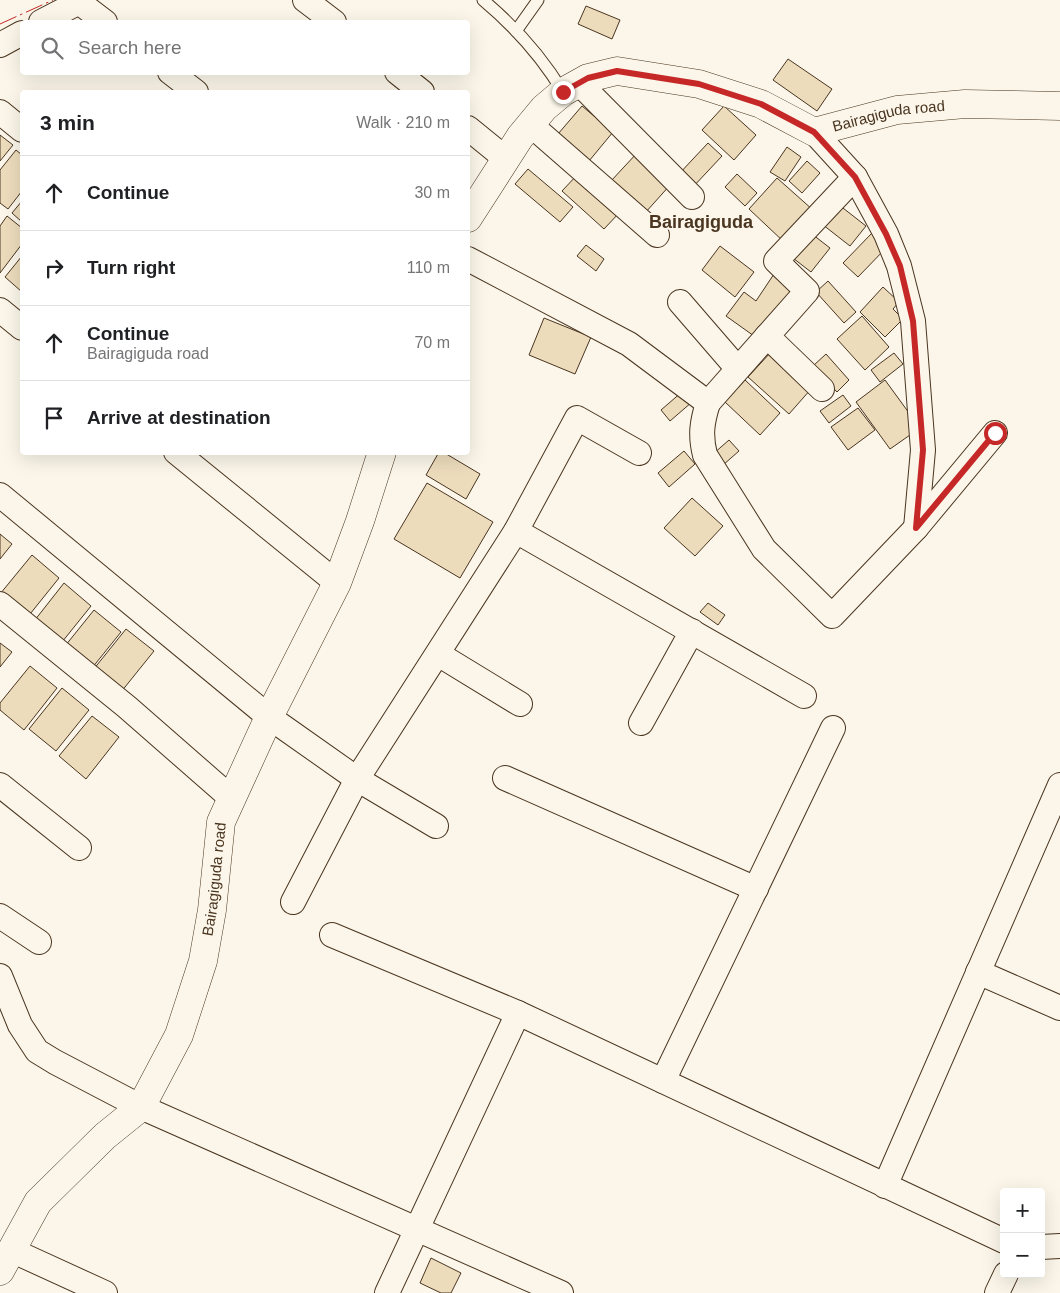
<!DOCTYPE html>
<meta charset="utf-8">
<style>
body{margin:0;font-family:Helvetica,sans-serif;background:#f2f2f2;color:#202124}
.controls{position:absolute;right:15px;bottom:15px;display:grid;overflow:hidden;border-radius:5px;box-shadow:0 5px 20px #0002}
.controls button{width:45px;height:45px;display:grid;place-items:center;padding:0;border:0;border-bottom:1px solid #e0e0e0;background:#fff;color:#202124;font:25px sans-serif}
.stop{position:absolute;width:15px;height:15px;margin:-11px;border:4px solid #c62828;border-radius:50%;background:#fff}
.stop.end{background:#c62828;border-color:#fff;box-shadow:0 1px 5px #0008}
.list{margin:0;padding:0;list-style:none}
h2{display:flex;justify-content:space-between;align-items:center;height:65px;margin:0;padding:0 20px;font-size:21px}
h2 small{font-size:16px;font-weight:400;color:#757577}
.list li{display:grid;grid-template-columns:32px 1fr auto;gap:15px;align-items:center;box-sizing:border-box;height:75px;padding:0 20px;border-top:1px solid #e0e0e0}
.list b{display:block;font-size:19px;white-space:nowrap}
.list p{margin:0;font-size:16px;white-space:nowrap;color:#757577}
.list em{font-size:16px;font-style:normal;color:#757577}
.icon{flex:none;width:28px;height:28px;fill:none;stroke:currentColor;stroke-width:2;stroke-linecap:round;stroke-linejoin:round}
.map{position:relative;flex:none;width:1060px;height:1293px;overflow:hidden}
.search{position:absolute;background:#fff;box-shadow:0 5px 20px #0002;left:20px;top:20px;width:450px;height:55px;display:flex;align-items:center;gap:12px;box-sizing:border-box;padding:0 18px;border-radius:5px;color:#757577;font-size:19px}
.panel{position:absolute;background:#fff;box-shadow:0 5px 20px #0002;left:20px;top:90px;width:450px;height:365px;border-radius:5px}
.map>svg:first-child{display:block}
</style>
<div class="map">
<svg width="1060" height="1293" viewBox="0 0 1060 1293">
<rect width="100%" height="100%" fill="#fbf6e9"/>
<g fill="#ecdcbc" stroke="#4a3520">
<path d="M586 6 620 20 612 39 578 24Z"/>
<path d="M788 59 832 89 817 111 773 80Z"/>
<path d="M582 106 613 132 589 161 558 134Z"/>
<path d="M724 106 756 135 734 160 702 130Z"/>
<path d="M0 135 13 145 0 161Z"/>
<path d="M708 143 722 156 692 188 678 175Z"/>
<path d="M787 147 801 157 785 181 770 172Z"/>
<path d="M16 150 22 155V191L8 209 0 203V170Z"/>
<path d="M637 153 671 184 645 213 611 181Z"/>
<path d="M807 161 820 173 802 193 789 181Z"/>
<path d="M528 169 573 207 560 222 515 184Z"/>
<path d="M578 174 620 212 604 229 562 191Z"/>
<path d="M737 174 757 193 745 206 725 187Z"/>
<path d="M777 178 813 210 784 242 749 209Z"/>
<path d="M22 201V222L12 213Z"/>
<path d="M834 201 866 226 850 246 818 221Z"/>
<path d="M7 216 22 228V244L0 273V226Z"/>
<path d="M808 231 830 248 811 272 789 255Z"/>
<path d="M872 233 887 247 858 277 843 263Z"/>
<path d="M586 245 604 259 596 271 577 256Z"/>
<path d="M720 246 754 272 735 297 702 270Z"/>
<path d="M22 256V292L5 277Z"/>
<path d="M774 274 798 290 761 341 726 316 744 292 756 301Z"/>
<path d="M828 281 856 312 844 323 816 292Z"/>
<path d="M883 287 899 302 893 309 903 319 885 337 860 312Z"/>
<path d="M862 316 889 347 865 370 837 339Z"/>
<path d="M544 318 591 337 575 374 529 355Z"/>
<path d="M771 352 811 389 789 414 748 377Z"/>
<path d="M894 353 903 364 880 382 871 370Z"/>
<path d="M826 354 849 380 837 392 813 366Z"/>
<path d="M745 380 780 413 760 435 725 402Z"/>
<path d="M885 380 920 428 890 449 856 402Z"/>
<path d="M683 391 692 402 670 421 661 410Z"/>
<path d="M843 395 851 406 829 423 820 411Z"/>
<path d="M858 408 875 430 848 450 831 427Z"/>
<path d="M729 440 739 451 723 465 713 454Z"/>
<path d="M684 451 695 464 669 487 658 473Z"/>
<path d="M439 452H443L480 474 466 499 426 475Z"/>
<path d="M427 483 493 522 460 578 394 539Z"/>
<path d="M692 498 723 526 695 556 664 528Z"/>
<path d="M0 534 12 544 0 559Z"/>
<path d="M32 555 59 578 26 619 0 594Z"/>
<path d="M64 583 91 606 58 647 31 625Z"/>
<path d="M708 603 725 615 718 625 700 612Z"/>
<path d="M94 610 121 632 88 673 61 651Z"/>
<path d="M126 629 154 651 121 692 93 670Z"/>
<path d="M0 643 12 652 0 667Z"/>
<path d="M30 666 57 688 24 730 0 710V703Z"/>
<path d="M62 688 89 710 56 751 29 729Z"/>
<path d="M92 716 119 737 86 779 59 756Z"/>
<path d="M431 1258 461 1273 451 1293H441L420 1283Z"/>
</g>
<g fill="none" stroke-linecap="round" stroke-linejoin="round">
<defs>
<g id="lane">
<path d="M483 0C514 26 542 57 563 92"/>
<path d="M516 31 538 0"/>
</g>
<g id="street">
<path d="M76 0 105 22"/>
<path d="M305 0 334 22"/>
<path d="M41 22 83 0"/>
<path d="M0 45 22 33"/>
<path d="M170 72 196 92"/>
<path d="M397 72 422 92"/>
<path d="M579 83 692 197"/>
<path d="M0 112 22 130"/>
<path d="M531 125 657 235"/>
<path d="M468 128 506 159"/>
<path d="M814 132 855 177 886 234 899 266 913 321 923 450 916 528"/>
<path d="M468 259 629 344 708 403 807 291 776 261 855 177"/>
<path d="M680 302 737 368"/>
<path d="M0 310 22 328"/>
<path d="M767 336 822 389"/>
<path d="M708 403C702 422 700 435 705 455L764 549 832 616 916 528 995 433"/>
<path d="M176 452 337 583"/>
<path d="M0 495 269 717 357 779 436 826"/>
<path d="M516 531 804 696"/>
<path d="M0 604 127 707 231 798"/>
<path d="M438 654 520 704"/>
<path d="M641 723 692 631"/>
<path d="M505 778 756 889"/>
<path d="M0 785 79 848"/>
<path d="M293 902 357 779 516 531 577 418 639 453"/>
<path d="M0 916 39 942"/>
<path d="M332 935 518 1013 1004 1241"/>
<path d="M978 972 1060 1008"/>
<path d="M0 976 20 1025 37 1051 55 1062 141 1107 561 1293"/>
<path d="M663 1081 833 728"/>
<path d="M885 1186 1060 785"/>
<path d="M1041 1247 1060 1246"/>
<path d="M11 1250 105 1293"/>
<path d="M387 1293 518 1013"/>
<path d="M997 1293 1006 1274"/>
</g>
<g id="secondary">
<path id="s1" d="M468 218 520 137 544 108 563 92 588 78 617 71 699 84 761 104 814 132 897 110 965 104 1060 106"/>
<path id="s2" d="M0 1271 38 1202 105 1136 141 1107 179 1035 203 961 212 910 221 822 269 717 337 583 360 521 382 452"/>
</g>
</defs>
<use href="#lane" stroke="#4a3520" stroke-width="13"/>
<use href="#street" stroke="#4a3520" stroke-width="26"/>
<use href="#secondary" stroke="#4a3520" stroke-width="29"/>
<use href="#lane" stroke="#fbf6e9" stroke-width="11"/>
<use href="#street" stroke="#fbf6e9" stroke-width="24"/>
<use href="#secondary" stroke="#fbf6e9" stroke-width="28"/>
<path stroke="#c62828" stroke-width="1" stroke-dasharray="18 4 2.5 4" stroke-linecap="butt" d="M0 24 53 0"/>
</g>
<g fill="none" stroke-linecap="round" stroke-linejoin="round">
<path stroke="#c62828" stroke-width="6" d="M563 92 588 78 617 71 699 84 761 104 814 132 855 177 886 234 900 266 913 321 923 450 916 528 995 433"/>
</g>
<g text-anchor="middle" stroke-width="4" stroke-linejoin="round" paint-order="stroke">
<g font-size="15" fill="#4a3520" stroke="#fbf6e9">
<text dy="5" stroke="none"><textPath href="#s1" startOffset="502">Bairagiguda road</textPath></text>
<text dy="5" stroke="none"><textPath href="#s2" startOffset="461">Bairagiguda road</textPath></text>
</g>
<g font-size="18" font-weight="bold" fill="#4a3520" stroke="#fbf6e9">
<text x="701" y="228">Bairagiguda</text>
</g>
</g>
</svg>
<div class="controls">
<button>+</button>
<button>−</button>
</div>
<div class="stop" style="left:995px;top:433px"></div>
<div class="stop end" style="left:563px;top:92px"></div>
<div class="search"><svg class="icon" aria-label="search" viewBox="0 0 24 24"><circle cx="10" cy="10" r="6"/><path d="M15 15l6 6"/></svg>Search here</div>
<section class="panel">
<h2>3 min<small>Walk · 210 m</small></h2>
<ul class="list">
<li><svg class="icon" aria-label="ahead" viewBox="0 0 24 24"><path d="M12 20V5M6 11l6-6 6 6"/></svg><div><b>Continue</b></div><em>30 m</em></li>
<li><svg class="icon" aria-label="right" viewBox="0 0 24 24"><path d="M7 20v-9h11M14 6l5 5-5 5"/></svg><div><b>Turn right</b></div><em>110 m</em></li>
<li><svg class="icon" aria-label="ahead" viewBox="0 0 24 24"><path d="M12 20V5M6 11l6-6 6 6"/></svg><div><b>Continue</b><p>Bairagiguda road</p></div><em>70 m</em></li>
<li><svg class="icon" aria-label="arrive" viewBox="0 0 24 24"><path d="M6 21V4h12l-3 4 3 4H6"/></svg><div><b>Arrive at destination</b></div></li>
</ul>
</section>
</div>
